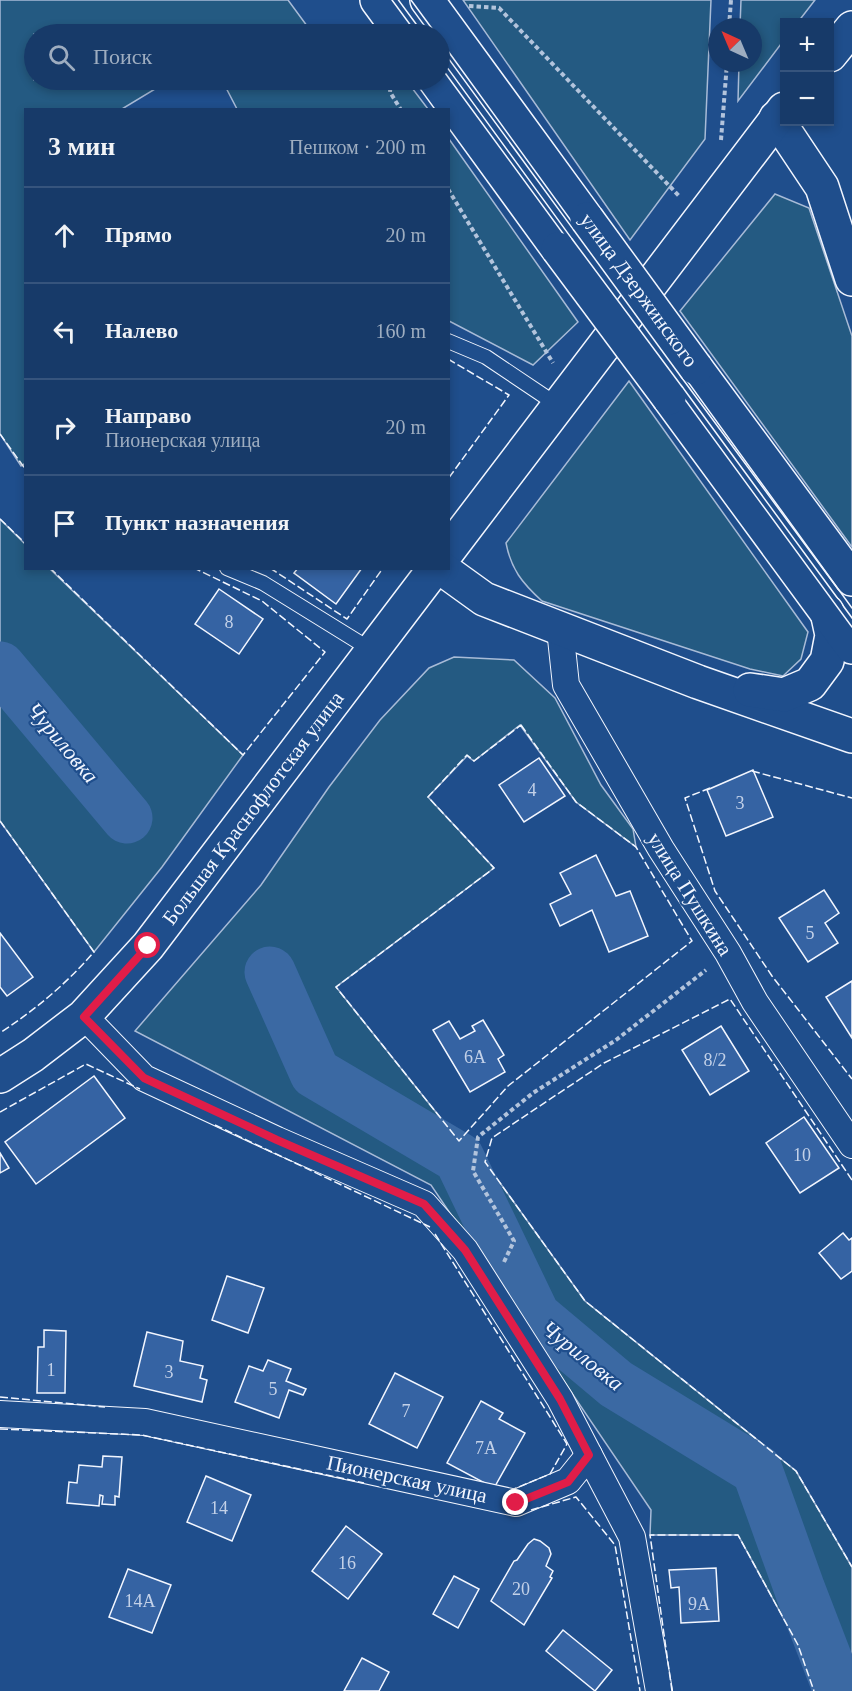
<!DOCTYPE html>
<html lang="ru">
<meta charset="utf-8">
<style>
body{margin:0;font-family:"Times New Roman",serif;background:#20416f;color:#f1f3f6}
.controls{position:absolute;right:18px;top:18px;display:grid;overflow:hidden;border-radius:0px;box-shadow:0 3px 9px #0003}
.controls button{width:54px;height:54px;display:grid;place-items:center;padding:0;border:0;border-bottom:2px solid #36547d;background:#173a69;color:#f1f3f6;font:30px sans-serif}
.compass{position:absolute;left:708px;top:18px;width:54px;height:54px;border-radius:50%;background:#173a69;box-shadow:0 3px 9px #0003;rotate:316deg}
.stop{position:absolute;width:18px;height:18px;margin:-14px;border:4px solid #e11d48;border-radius:50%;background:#fff}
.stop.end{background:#e11d48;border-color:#fff;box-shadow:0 2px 6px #0008}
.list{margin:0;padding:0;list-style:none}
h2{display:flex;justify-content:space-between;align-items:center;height:78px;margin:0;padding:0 24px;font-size:26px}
h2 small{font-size:20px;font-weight:400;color:#9eadc0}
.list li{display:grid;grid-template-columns:39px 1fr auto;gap:18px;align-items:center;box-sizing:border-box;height:96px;padding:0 24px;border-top:2px solid #36547d}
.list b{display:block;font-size:22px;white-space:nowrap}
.list p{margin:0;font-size:20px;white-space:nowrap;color:#9eadc0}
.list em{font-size:20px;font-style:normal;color:#9eadc0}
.icon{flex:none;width:33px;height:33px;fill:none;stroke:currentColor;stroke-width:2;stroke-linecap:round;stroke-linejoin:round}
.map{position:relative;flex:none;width:852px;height:1691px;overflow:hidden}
.search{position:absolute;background:#173a69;box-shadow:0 3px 9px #0003;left:24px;top:24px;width:426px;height:66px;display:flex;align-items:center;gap:15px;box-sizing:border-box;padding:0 21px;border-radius:33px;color:#9eadc0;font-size:22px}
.panel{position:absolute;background:#173a69;box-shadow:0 3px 9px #0003;left:24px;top:108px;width:426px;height:462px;border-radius:0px}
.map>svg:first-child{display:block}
</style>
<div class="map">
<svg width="852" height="1691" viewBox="0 0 852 1691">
<rect width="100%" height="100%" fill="#1f4e8c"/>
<g fill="#245a82" stroke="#a8bbd7" stroke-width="1.5">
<path d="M0 0H288L313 34H34V80H170L122 109 26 110V463L21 466 0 434Z"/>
<path d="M463 0H711L705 139 630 240Z"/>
<path d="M741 0H815L798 22H784V40L738 101 739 63H753V27H740Z"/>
<path d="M222 80H406L428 109H237Z"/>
<path d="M449 139 578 322 533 365 449 321Z"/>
<path d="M775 194 809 208 852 336V547L680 311Z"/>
<path d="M629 381 808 632 801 659 783 676 750 669 542 601C522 583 511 569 506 543Z"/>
<path d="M0 519 25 544 26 568 50 569 243 755 162 867 94 952 0 821Z"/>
<path d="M454 657 514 660 555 698 601 785 633 829 636 847 576 802 520 725 474 761 467 756 428 797 494 868 336 987 459 1141 485 1162 585 1301 796 1471 852 1567V1691H814L798 1645 738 1535H650L651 1510 431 1185 135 1031 261 885 329 787 380 720 429 668Z"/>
</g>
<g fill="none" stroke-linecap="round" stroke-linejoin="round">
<g stroke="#3b69a3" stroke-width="51">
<path d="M0 667 127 818"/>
<path d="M270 972 315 1073 459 1158 535 1316 616 1384 757 1470 800 1590 839 1691"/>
</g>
</g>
<g fill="#3563a3" stroke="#f2f6ff" stroke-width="1.5">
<path d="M298 568H362L336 604 294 573Z"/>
<path d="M219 589 263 619 239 654 195 624Z"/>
<path d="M539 758 565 796 524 822 499 785Z"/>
<path d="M753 770 773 817 726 836 707 790Z"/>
<path d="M596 855 616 896 630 891 648 936 609 952 592 910 560 926 550 904 571 894 560 873Z"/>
<path d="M824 890 839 913 825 923 838 943 808 962 779 918Z"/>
<path d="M0 933 33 977 7 996 0 987Z"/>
<path d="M852 981V1038L826 997Z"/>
<path d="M483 1020 504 1055 498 1059 505 1072 470 1092 433 1030 449 1021 460 1039 475 1031 472 1026Z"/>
<path d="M721 1026 749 1071 710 1095 682 1050Z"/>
<path d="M94 1076 125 1118 36 1184 5 1142Z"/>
<path d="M804 1117 839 1168 800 1193 766 1143Z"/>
<path d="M0 1153 9 1168 0 1173Z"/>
<path d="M843 1233 849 1240 852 1238V1271L841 1279 819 1253Z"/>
<path d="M227 1276 264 1288 248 1333 212 1320Z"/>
<path d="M44 1330 66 1331 65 1393H37L38 1347H44Z"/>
<path d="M147 1332 183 1341 180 1361 203 1366 200 1378 207 1380 202 1402 134 1386Z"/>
<path d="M268 1360 291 1369 286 1381 306 1389 303 1395 289 1390 279 1418 235 1402 249 1366 263 1371Z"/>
<path d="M395 1373 443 1397 417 1448 369 1424Z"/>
<path d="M481 1401 503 1413 499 1419 525 1433 494 1488 447 1463Z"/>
<path d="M103 1456 122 1457 119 1497 115 1496V1505L102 1504 103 1496 100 1495 99 1506 67 1503 69 1482 77 1483 79 1465 102 1467Z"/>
<path d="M206 1476 251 1495 232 1541 187 1522Z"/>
<path d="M346 1526 382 1554 348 1599 312 1571Z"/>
<path d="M534 1539 540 1541 549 1548 551 1554 546 1566 553 1571 550 1577 552 1578 524 1625 491 1601 514 1561 517 1560 528 1544Z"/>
<path d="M716 1568 719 1621 681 1623 679 1587 671 1588 669 1570Z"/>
<path d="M128 1569 171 1585 152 1633 109 1617Z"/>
<path d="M454 1576 479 1589 458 1628 433 1614Z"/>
<path d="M563 1630 612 1670 595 1691 546 1651Z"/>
<path d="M362 1658 389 1672 379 1691H344Z"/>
</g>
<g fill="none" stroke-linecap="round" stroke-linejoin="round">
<defs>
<g id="lane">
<path d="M448 341 486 357 559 406"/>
<path d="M227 568 263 583 373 651"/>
</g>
<g id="street">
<path d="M560 629 566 685 661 849 728 953 755 1002 852 1145"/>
<path d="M84 1016 144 1078 277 1140 424 1204 465 1250 560 1399 589 1455"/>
<path d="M0 1414 145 1422 516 1503 568 1481 589 1455 632 1537 659 1691"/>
</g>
<g id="secondary">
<path d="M830 55 852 28"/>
<path d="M776 118 822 187 852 279"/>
<path d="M448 551 784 109"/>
<path d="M441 568 484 599 698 682 852 736"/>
<path d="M750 690 784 695 810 684 827 661 832 635 827 612"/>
<path d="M0 1076 33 1055 84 1016 148 946 435 568"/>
</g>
<g id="primary">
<path d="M377 0 402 34"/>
<path d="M427 0 587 219"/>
<path d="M435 80 558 249"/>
<path d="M696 368 852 579"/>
<path d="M669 398 852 647"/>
</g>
</defs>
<use href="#lane" stroke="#f2f6ff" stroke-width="16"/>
<use href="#street" stroke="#f2f6ff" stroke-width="28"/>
<use href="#secondary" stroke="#f2f6ff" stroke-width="36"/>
<use href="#primary" stroke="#f2f6ff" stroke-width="36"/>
<g stroke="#b3c4dc" stroke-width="4" stroke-dasharray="4.5 3" stroke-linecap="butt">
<path d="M469 6 499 8 679 196"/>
<path d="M729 27 731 0"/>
<path d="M391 80 390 92 401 110"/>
<path d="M721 140 727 63"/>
<path d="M448 189 553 363"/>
<path d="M504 1262 514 1241 473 1171 478 1137 533 1093 616 1040 706 970"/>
</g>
<use href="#lane" stroke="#1f4e8c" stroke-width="14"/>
<use href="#street" stroke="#1f4e8c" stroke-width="26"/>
<use href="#secondary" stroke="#1f4e8c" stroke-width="33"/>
<use href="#primary" stroke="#1f4e8c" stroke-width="33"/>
<g stroke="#f2f6ff" stroke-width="1.5">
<path d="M392 0 417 34"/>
<path d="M411 0 436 34"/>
<path d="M440 40 852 608"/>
<path d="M440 66 852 627"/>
</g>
<defs>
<g id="primary-bridge">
<path d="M587 219 696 368"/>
<path d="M558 249 669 398"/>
</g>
</defs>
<use href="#primary-bridge" stroke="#f2f6ff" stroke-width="36" stroke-linecap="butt"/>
<use href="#primary-bridge" stroke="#1f4e8c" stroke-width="33"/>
<g stroke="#f2f6ff" stroke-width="1.5" stroke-dasharray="8 3" stroke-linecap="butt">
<path d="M448 359 509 395 448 479"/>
<path d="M0 434 26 470"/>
<path d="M0 519 26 544"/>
<path d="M50 568 243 755 325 652 262 601 194 568"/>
<path d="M270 568 347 619 383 568"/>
<path d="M521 725 576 802 636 847 692 941 508 1086 459 1141 336 987 494 868 428 797 467 755 474 761Z"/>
<path d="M752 771 852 798"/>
<path d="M710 788 685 798 715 891 772 976 852 1079"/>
<path d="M0 821 94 952C65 985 36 1009 0 1033"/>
<path d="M0 1112 86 1064 140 1089"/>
<path d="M215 1125 430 1227"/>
<path d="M852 1180 730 999 604 1063 492 1138 485 1162 585 1301 796 1471 852 1567"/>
<path d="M435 1234 567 1444 550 1474 509 1491"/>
<path d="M0 1397 105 1407"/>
<path d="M0 1429 142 1435 364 1483"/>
<path d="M531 1510 576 1497 615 1545 640 1691"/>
<path d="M672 1691 650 1535H738L798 1645 814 1691"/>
</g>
</g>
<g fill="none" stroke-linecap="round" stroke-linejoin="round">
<path stroke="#e11d48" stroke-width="8" d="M148 946 84 1017 144 1078 277 1140 424 1204 465 1250 560 1399 589 1455 568 1482 516 1503"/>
</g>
<g text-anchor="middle" stroke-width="4.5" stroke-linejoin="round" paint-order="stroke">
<g font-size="18" fill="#c3d1e8">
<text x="229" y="628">8</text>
<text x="532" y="796">4</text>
<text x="740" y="809">3</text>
<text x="810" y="939">5</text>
<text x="475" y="1063">6А</text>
<text x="715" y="1066">8/2</text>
<text x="802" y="1161">10</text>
<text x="51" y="1376">1</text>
<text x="169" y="1378">3</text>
<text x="273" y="1395">5</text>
<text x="406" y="1417">7</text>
<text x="486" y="1454">7А</text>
<text x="219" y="1514">14</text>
<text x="347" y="1569">16</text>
<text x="521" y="1595">20</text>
<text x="140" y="1607">14А</text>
<text x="699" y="1610">9А</text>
</g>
<g font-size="21" fill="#f2f6ff" stroke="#1f4e8c">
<text transform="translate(639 290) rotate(54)" y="7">улица Дзержинского</text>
<text transform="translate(253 808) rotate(-53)" y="7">Большая Краснофлотская улица</text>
<text transform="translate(690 894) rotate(58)" y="7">улица Пушкина</text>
<text transform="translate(407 1479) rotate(12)" y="7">Пионерская улица</text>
</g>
<g font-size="22" font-style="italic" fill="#f2f6ff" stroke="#1f4e8c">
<text transform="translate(63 742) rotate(50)" y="8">Чуриловка</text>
<text transform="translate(583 1355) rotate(39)" y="8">Чуриловка</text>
</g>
</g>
</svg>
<div class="controls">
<button>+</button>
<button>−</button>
</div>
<svg class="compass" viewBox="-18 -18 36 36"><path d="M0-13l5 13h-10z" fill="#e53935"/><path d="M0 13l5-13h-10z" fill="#9eadc0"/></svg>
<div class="stop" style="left:148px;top:946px"></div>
<div class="stop end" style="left:516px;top:1503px"></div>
<div class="search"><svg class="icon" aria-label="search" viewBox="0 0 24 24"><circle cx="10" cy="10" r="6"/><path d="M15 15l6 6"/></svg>Поиск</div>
<section class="panel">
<h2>3 мин<small>Пешком · 200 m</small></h2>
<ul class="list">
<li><svg class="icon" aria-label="ahead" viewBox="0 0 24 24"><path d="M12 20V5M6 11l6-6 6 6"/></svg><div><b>Прямо</b></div><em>20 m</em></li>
<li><svg class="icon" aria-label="left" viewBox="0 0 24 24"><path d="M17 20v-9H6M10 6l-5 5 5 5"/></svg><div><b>Налево</b></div><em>160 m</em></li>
<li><svg class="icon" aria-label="right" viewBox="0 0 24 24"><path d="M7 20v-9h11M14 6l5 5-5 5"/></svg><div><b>Направо</b><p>Пионерская улица</p></div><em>20 m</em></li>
<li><svg class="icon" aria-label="arrive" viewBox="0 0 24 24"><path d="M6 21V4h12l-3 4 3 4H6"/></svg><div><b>Пункт назначения</b></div></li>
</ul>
</section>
</div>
